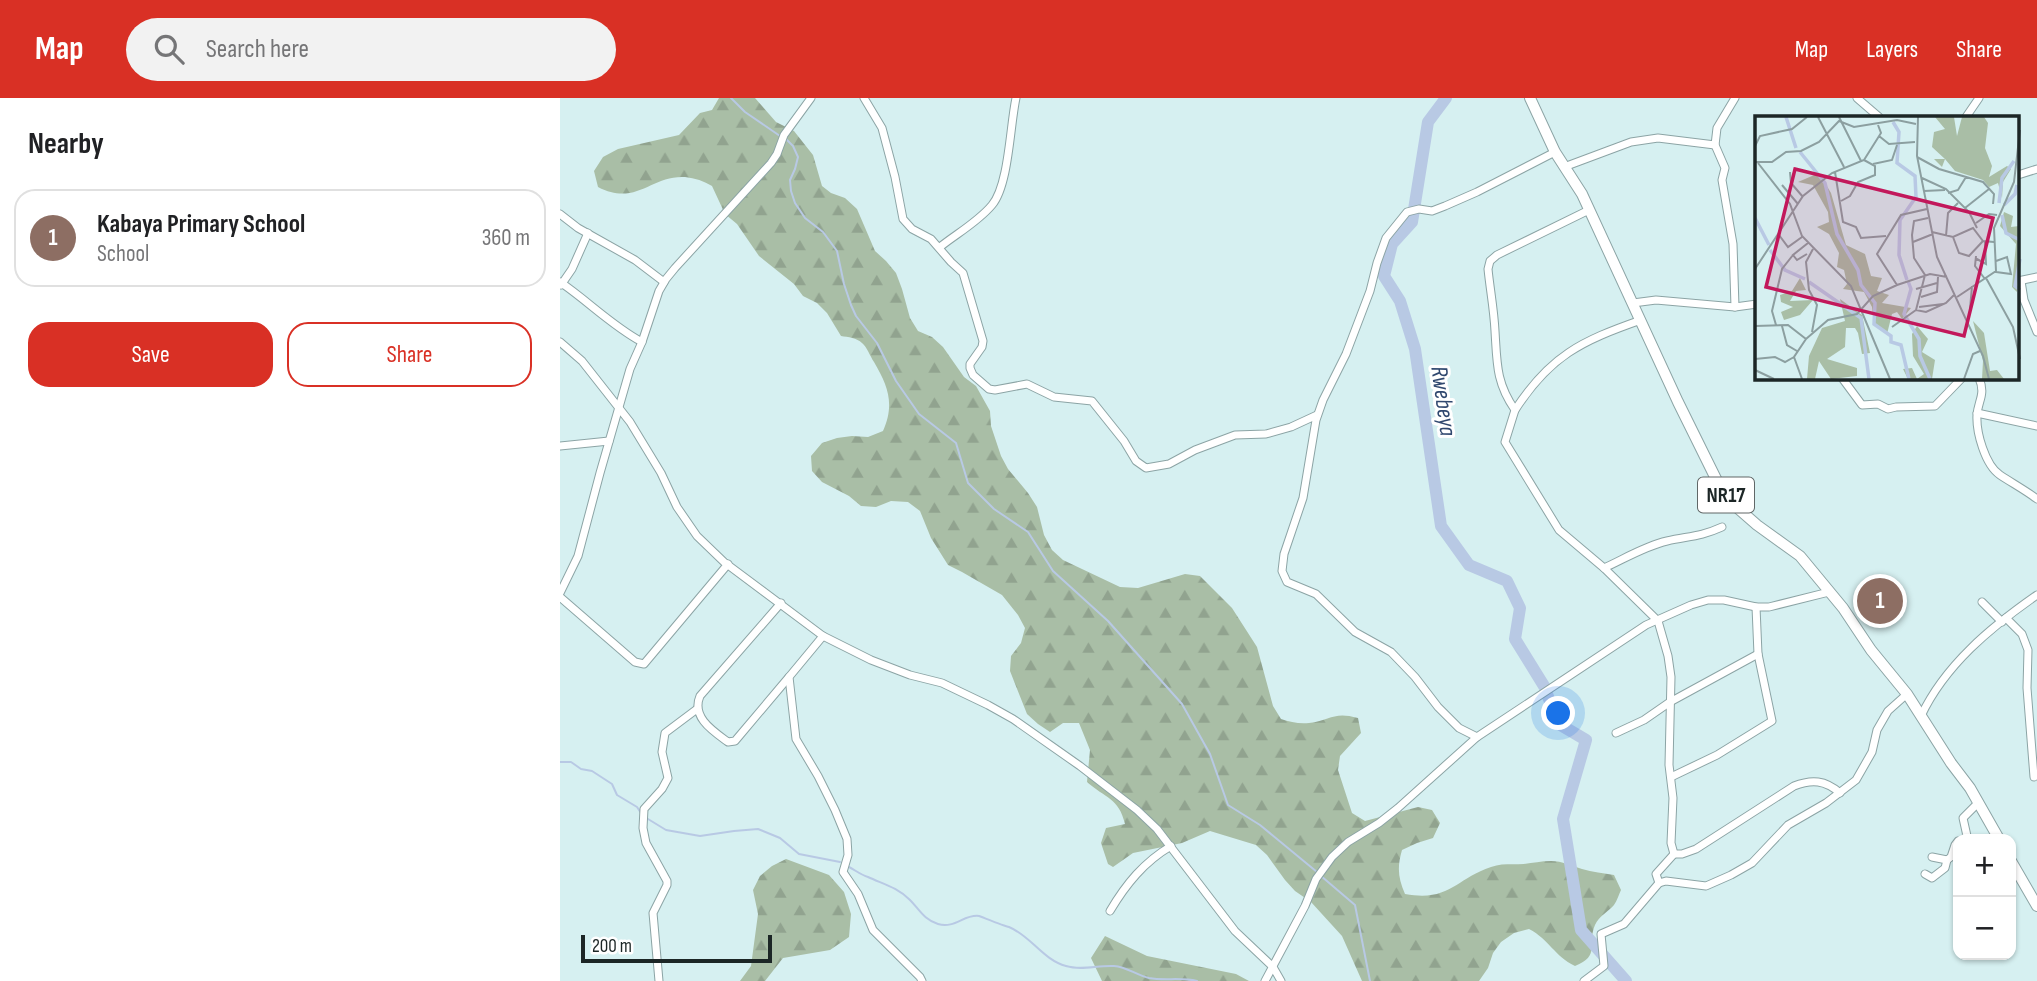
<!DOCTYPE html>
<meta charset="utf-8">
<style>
body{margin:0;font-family:"Sofia Sans Condensed",sans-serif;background:#f2f2f2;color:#202124}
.controls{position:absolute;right:21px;bottom:21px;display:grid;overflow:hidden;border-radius:14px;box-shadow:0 2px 5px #0004}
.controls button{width:63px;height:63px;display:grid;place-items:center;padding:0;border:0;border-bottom:2px solid #e0e0e0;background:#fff;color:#202124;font:35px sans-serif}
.scale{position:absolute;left:21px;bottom:18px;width:191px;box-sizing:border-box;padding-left:7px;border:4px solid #1c2626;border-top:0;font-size:19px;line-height:24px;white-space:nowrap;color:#1c2626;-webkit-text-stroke:5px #fff;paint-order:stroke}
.you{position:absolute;left:999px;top:616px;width:24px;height:24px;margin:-18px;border:5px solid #fff;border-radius:50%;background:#1a73e8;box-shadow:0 0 0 10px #1a73e833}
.badge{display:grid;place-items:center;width:46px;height:46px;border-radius:50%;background:#d93025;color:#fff;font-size:23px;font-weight:700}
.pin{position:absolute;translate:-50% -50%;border:4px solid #fff;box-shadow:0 2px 7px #0006}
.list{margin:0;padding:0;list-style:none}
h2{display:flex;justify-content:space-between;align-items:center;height:91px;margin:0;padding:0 28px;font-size:30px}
h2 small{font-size:23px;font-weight:400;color:#757577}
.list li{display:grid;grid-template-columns:46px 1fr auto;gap:21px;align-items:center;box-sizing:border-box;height:98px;margin:0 14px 14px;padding:0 14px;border:2px solid #e0e0e0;border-radius:21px}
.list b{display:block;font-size:26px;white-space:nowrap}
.list p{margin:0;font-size:23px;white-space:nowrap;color:#757577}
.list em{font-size:23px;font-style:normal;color:#757577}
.actions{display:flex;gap:14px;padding:21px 28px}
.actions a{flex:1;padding:16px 0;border:2px solid #d93025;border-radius:21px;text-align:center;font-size:24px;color:#d93025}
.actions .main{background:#d93025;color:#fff}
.icon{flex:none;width:38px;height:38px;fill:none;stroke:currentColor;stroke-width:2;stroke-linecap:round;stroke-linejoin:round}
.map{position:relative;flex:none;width:1477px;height:883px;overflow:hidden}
header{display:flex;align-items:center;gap:42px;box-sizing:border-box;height:98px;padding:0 35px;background:#d93025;color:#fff}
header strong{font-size:33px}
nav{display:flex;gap:38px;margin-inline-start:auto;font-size:24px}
.search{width:490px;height:63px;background:#f2f2f2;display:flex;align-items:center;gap:18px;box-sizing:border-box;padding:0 24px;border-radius:38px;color:#757577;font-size:26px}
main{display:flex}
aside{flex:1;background:#fff}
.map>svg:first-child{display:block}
</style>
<header>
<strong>Map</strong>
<div class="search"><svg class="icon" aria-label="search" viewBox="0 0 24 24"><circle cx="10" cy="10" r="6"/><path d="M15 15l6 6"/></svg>Search here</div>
<nav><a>Map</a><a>Layers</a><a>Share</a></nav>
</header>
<main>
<aside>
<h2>Nearby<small></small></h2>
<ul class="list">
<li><span class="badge" style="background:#8d6e63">1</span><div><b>Kabaya Primary School</b><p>School</p></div><em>360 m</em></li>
</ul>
<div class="actions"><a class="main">Save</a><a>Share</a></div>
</aside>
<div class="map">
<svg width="1477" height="883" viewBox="0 0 1477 883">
<defs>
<pattern id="forest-firs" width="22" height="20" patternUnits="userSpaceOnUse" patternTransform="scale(1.75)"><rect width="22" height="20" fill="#a9bea6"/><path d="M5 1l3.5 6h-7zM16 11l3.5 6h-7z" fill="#91a38f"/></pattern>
</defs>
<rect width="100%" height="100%" fill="#d6f0f1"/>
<g fill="url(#forest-firs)">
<path d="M159 0H195L216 24 234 33 253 57 262 88 271 95 285 100 297 111 315 153 326 163 336 175 342 191 350 220 358 233 372 239 383 249 404 279 416 288 430 313 431 328 441 358 448 371 468 395 477 409 484 437 492 452 503 462 560 489 578 490 625 476 640 478 672 510 697 549 713 608 721 621C730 624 739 626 749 625 771 622 774 613 798 620L801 635 780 658 778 672 792 715 805 723 858 709 872 712 880 725 873 740 857 745 842 752C837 769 838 780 845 796 890 804 895 781 931 769 942 765 952 767 964 766 973 765 981 763 991 763 1002 763 1012 768 1022 771 1032 774 1044 775 1054 777L1061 792C1059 796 1057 803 1054 807 1048 814 1039 818 1035 827 1027 845 1041 858 1015 868 994 858 990 842 969 831L954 835 941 844 933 855 928 870 919 883H802L782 838 751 804 735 793 725 782 707 757 696 747 650 733 622 745 573 755 553 769 548 766 541 745 546 730 565 726C559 700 545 700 527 684L530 652 519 625H503L490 634 478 626 467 616 450 573 451 558 461 545 465 530 458 517 442 497 402 474 388 467 371 440 360 413 348 404 331 403 316 409 301 408 289 398 262 384 252 373 251 358 262 345 277 340 292 338 308 339 323 333C335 306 328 288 314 264 310 258 307 249 302 245 297 240 288 239 281 238L267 215 257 205 243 198 234 186 199 158 177 126 165 116 152 88C144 83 135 80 125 79 91 77 76 109 38 89L34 73 43 59 58 51 119 37 140 15 152 12Z"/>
<path d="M226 761 269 777 284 794 291 816 289 839 270 852 223 860 205 883H180L191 868 198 816 193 792 200 778 212 768Z"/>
<path d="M545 838 587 858 676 876 689 883H542L531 860Z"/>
</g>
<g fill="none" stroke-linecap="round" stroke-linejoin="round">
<g stroke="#b8c9e4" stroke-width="2">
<path d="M171 0 185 14 220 38"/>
<path d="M225 40 233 48 238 59 235 71 230 82 231 93 235 105 245 120 263 134 277 153 284 186 291 207 296 218 317 245 336 283 359 316 396 345 408 385 434 411 468 434 493 473 548 523 622 606 650 656 668 707 700 727 757 774"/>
<path d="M0 664H11L21 671 32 673 52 686 57 697 77 709 81 715"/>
<path d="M88 721 106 732 140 738 174 733 198 731 220 740 239 756 280 764"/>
<path d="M289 769C295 772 301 777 308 779 323 786 337 789 350 802 359 811 364 822 378 826 395 831 404 816 419 818 422 819 444 828 449 829 471 838 483 862 506 868 522 873 537 867 554 868 567 869 576 877 589 880 605 883 621 879 637 883"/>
<path d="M761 778 795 807 810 883"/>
</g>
<g stroke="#b8c9e4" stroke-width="12">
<path d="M886 0 868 24 852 124 832 146 824 178 840 203 855 251 881 428 909 467 947 483 960 510 955 541 984 588"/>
<path d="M987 596 999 626 1026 642 1003 721 1021 832 1066 883"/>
</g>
<defs>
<g id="street">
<path d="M304 0 322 30 335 79 343 121 352 131 371 141 391 164 403 175 423 243 422 249 410 266V270L413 277 429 291 435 292 467 286 494 299 532 303 564 343 576 363 586 370 609 366 635 352 675 337 706 336 731 329 757 317"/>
<path d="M1175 0 1157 30 1155 47 1165 70 1162 82 1173 146 1175 209"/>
<path d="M1297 0 1319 19"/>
<path d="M1406 19 1419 0"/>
<path d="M1004 69 1071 44 1098 40 1155 47"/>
<path d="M1458 77 1477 71"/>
<path d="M1029 112 937 157 930 163 928 171C930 191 934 212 935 233 937 265 936 285 955 312L945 344 999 432 1044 470 1098 523 1108 558 1111 579 1109 667 1113 700 1111 745 1114 756 1096 776 1099 785"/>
<path d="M0 116 18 130 75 162 104 184"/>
<path d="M380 149C396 136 418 124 432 107 449 87 450 27 456 0"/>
<path d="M1458 183 1477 179"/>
<path d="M1461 183 1464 202 1477 234"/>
<path d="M0 184C28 203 52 228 82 244"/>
<path d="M1 187 12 171 28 135"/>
<path d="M1073 205 1096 202 1175 209 1197 206"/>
<path d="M0 244 22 263 70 324 101 375 117 409 137 438 164 464 263 538 311 562 350 577 382 585 428 607 453 621 520 668 577 712 597 731 675 833 713 869 721 883"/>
<path d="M1282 280 1302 307 1318 306 1328 311 1336 309 1375 308 1402 280"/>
<path d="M1419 280C1426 297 1418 302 1417 317 1416 334 1425 367 1440 377 1452 385 1465 392 1477 401"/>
<path d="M955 312C990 258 1021 243 1081 222"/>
<path d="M1417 315 1477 328"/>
<path d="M0 348 49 343"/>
<path d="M1044 470C1064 461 1085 448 1107 443 1129 438 1140 439 1162 429"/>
<path d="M0 495 18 458 40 375 70 271 82 244 99 193 106 181 115 170 211 65 217 56 224 37 251 0"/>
<path d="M0 499 75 564 84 566 168 466"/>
<path d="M1422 504 1442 524"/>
<path d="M221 505 140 598C131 619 153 633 168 644L175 643 229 579"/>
<path d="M1446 520 1462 536 1468 552 1467 590 1474 679"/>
<path d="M263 538 229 579 236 641 258 678 275 712 287 741 288 757 283 774 298 796 313 832 360 879 362 883"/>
<path d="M1361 618C1385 567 1431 529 1477 497"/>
<path d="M1056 635 1084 622 1110 604 1198 556"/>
<path d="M917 639 899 630 878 609 855 579 831 554 795 534 756 496 727 484 722 473 724 456 743 400 756 322 763 302 786 256 810 193 817 165 826 140 847 114 859 111 872 113 885 108 917 94 995 54"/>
<path d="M1111 679 1157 657 1212 623 1198 556 1196 509"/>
<path d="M1404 741 1407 738 1403 720 1419 704"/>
<path d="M1114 756H1122L1136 751 1234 688C1252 681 1265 682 1280 695"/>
<path d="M1372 759 1387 762"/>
<path d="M1365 776 1372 780 1385 770 1387 762 1391 759 1395 747 1398 743"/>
<path d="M550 813C566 786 584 764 611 748"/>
<path d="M99 883 93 815 107 787V783L86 745 83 730 84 711 102 691 108 680 102 654 105 635 137 611"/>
<path d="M705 883 745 808 756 781 772 759 788 744 819 725 838 710 917 639 1086 527 1131 507 1148 502H1164L1196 509H1209L1269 494"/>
<path d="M1024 883 1044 868 1041 836 1064 826 1099 785 1106 783 1146 788 1171 777 1192 765 1228 727 1266 705 1296 682 1312 654 1317 632 1328 613 1347 596"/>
</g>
<g id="primary">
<path d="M970 0 995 54 1022 96 1118 304 1162 393 1173 406 1197 427 1240 458 1283 510 1311 552 1347 596 1391 665 1410 690 1439 741"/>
<path d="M1451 763 1477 808"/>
</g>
</defs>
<use href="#street" stroke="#8ca4a5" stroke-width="9"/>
<use href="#primary" stroke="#8ca4a5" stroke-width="12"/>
<use href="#street" stroke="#fff" stroke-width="7"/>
<use href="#primary" stroke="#fff" stroke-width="10"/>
</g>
<g text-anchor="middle" stroke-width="6" stroke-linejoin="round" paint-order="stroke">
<rect fill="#fff" stroke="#606767" stroke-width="2" x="1138" y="379.5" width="56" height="35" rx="5"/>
<g font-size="21" font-weight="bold" fill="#1c2626">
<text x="1166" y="404">NR17</text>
</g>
<g font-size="24" font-style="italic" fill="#30486f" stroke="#fff">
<text transform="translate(884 303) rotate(82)" y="8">Rwebeya</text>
</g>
</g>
<g transform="translate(1195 18)">
<rect width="264" height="264" fill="#d6f0f1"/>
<path d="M180 1H199L202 20 207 1H229L233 7 230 32 237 50 234 61 252 50 256 53 248 66 247 82 243 67 234 71 228 64 200 55 190 43 187 51 179 43H190L177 31 179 16 190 13ZM64 57 76 77 91 129 110 138 116 160 127 162 122 175 134 179 127 187 156 192 147 203 142 196 137 198 132 218 119 209 117 191 109 176 88 173 92 168 89 154 82 151 84 137 74 118 62 111 74 106 73 96 58 69 43 66ZM249 96 258 100 256 111 264 110 262 176 257 171 261 128 245 110ZM45 162 51 174 41 175 35 185 58 184 45 199 29 204 26 196 38 191 26 186 25 179 37 175ZM85 183 107 199 115 237 107 238 103 217 100 212H91L90 231 72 243 102 252V260L76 263 64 245 60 263H52L54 240 67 212 90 205ZM218 205 229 217 235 255 242 254 249 263H227L228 245ZM162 210 173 223 167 236 180 244 177 263H153L148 253 157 252 162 263 169 258 158 240 157 218Z" fill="#a9bea6"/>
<path fill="none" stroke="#b8c9e4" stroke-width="3.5" d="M31 1 41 32M138 6 144 16 142 47 160 60 161 81 145 104 144 139 152 164M45 36 70 67 82 118 103 154 106 169 120 187 119 208 136 220V226L146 229 154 263M244 87 247 62 259 45M249 89 260 78 262 69M247 99 251 117 265 124M0 102 14 129M15 134 30 154 50 163M265 143 260 170 265 174M153 165 156 173 149 198 164 223 165 240 175 263M54 166 106 202 114 263"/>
<path fill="none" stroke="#8c9fa0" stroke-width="2" d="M63 1 89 51M84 1 106 45M163 1 162 40 182 141 228 240 234 263M124 20 134 28 160 26M0 30 5 20 37 13 52 1M162 41 184 53 228 66 239 78 238 88M0 46H17L31 36 46 35 64 26 84 5 99 11 142 4 161 8M3 47 35 88 47 120 96 170 135 263M118 48 137 44 142 29M35 56 36 67 48 81M80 56 88 106 101 111 106 122 131 120M167 62 191 73 214 96 222 112M27 69 43 88M169 75 190 74M193 77 203 74 211 61M86 85 95 80 103 66 120 59V50L109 44M210 92 234 73M221 107 234 98 242 99M177 116 198 121 218 112 228 125 239 126M24 119 33 131 47 121M191 120 193 97 203 87M198 121 204 137 214 140 228 125M158 126 178 118M52 138 42 144 38 139 53 127M221 140 220 150 230 163M220 142 231 148 230 126M0 153 48 80 77 57 109 44 126 17 123 9M241 156 256 158 252 141 241 145M231 162 258 211 265 243M142 169 122 138 146 99 172 93M161 173 182 167M166 181 182 176 183 161M202 181 241 155 239 112 259 66 265 14M164 191 188 188M215 193 217 170M161 194 170 159 159 142 157 119 159 105 173 102M21 209 17 195 27 153 38 139M0 210 33 209 51 223 73 204 102 198 118 180 142 169 175 158 192 161M27 210 32 229 42 235M137 211 161 194 171 196 191 187 200 178M57 216 62 189 54 174 51 146 58 133M0 243 20 241 30 246 39 241M0 254 19 263M47 263 39 241 51 223M209 263 218 238 225 235"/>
<path fill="#c2185b" fill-opacity="0.15" stroke="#c2185b" stroke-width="3.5" d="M40 53 238 102 209 220 11 171Z"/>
<rect width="264" height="264" fill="none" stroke="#1c2626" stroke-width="3.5"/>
</g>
</svg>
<div class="controls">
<button>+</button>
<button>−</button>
</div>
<div class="scale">200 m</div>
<div class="you"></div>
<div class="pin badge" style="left:1320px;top:503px;background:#8d6e63">1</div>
</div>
</main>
